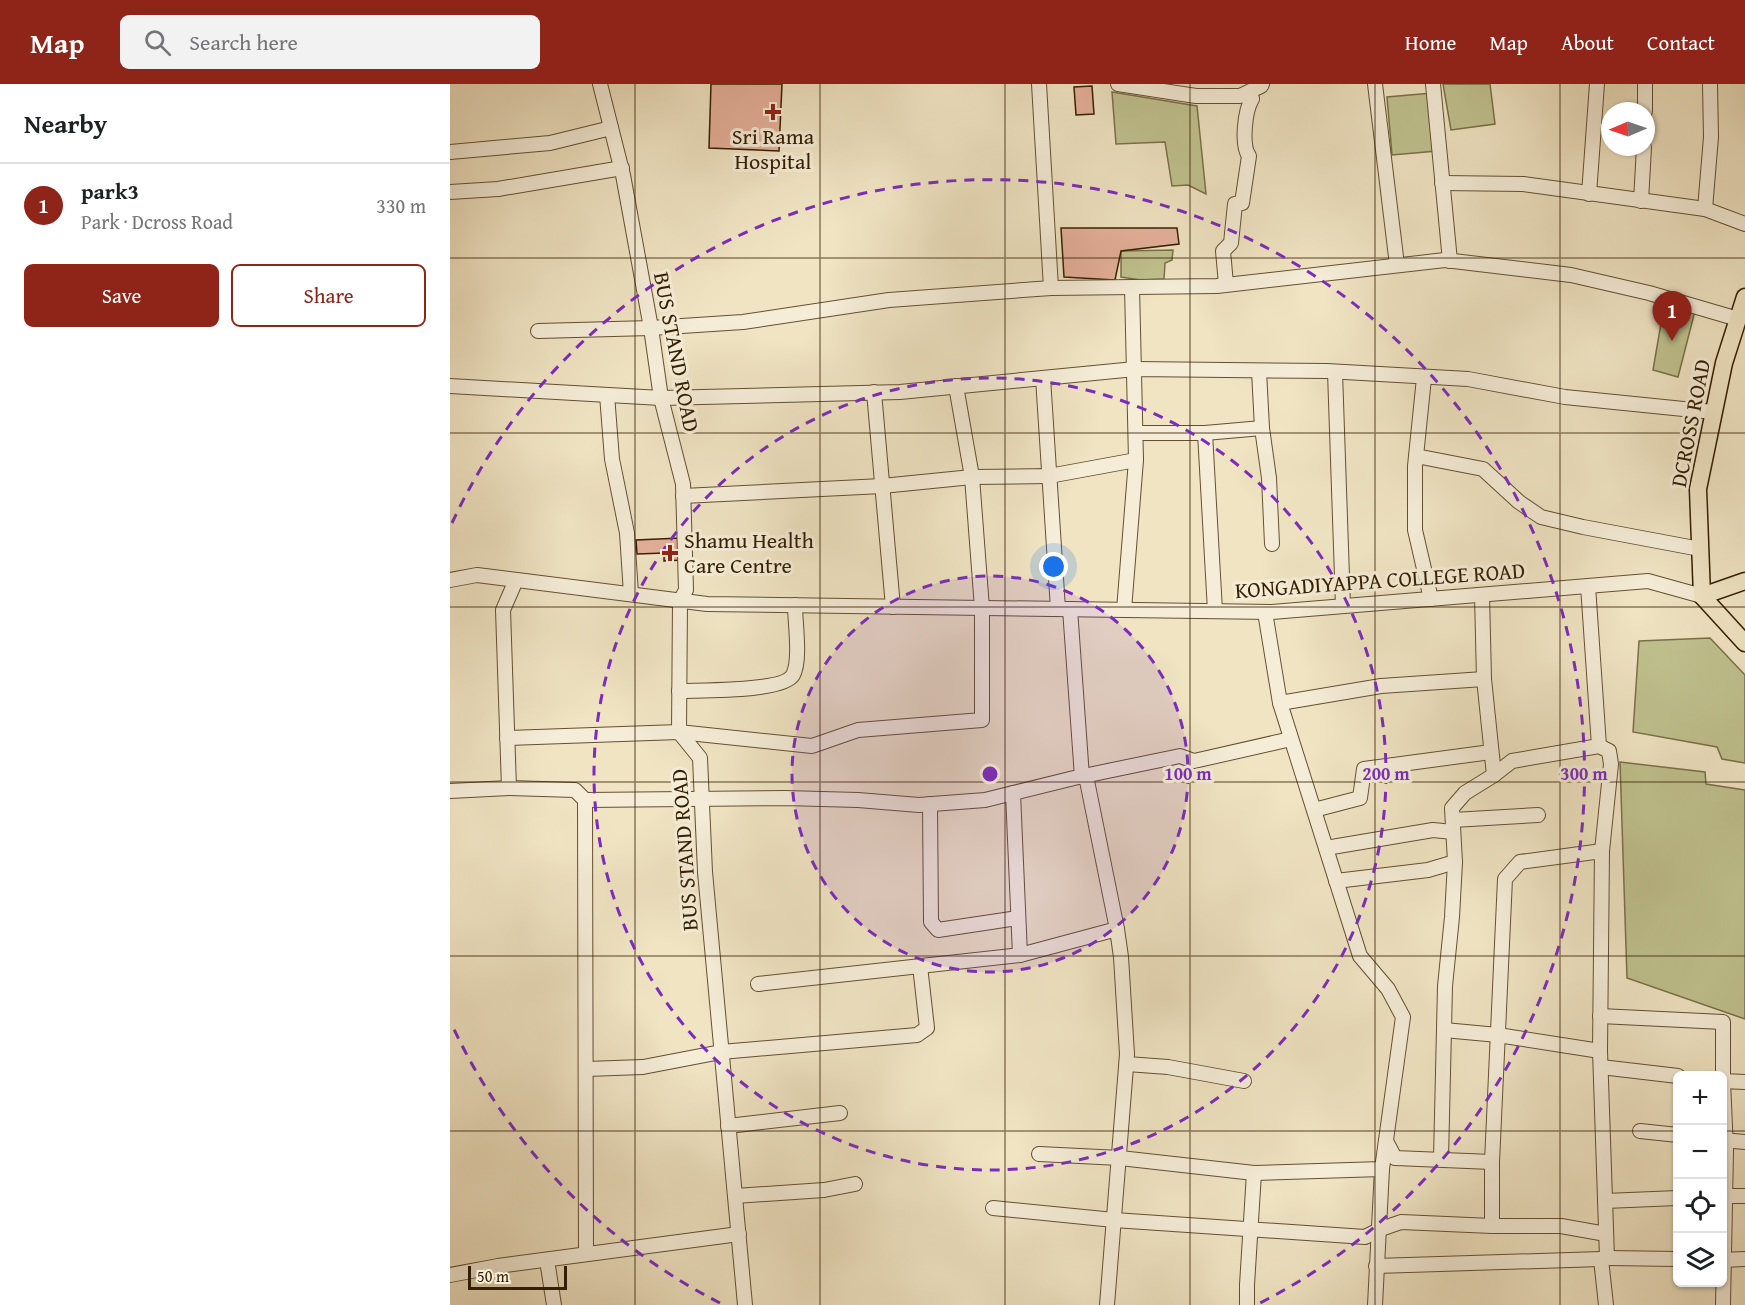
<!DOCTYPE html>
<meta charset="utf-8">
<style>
body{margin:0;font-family:"Gentium Book Plus",serif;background:#f2f2f2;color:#202124}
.controls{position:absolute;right:18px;bottom:18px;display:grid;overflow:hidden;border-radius:9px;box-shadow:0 2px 4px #0004}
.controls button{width:54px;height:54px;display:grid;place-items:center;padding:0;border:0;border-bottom:2px solid #e0e0e0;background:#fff;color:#202124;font:30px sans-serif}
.compass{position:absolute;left:1151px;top:18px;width:54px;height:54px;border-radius:50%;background:#fff;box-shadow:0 2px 4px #0004;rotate:268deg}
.scale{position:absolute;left:18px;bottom:15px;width:99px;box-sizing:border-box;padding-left:6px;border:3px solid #341f01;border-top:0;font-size:16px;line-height:21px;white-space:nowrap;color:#341f01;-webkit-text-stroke:4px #f5edd8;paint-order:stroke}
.you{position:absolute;left:604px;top:483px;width:21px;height:21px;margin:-15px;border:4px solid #fff;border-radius:50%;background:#1a73e8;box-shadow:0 0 0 9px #1a73e833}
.badge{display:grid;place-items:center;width:39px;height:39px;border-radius:50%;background:#8f2418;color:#fff;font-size:20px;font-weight:700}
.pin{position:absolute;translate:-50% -50px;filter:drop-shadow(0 2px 3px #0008)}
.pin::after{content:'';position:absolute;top:32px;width:21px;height:18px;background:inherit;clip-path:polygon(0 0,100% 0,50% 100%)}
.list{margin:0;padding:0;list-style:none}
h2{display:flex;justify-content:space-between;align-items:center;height:78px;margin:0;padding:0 24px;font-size:26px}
h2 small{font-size:20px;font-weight:400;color:#757577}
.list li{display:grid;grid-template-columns:39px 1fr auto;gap:18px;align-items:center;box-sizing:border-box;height:84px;padding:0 24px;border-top:2px solid #e0e0e0}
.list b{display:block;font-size:22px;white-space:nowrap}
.list p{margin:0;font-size:20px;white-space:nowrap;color:#757577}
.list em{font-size:20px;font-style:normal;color:#757577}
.actions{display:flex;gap:12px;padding:18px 24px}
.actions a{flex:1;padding:14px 0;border:2px solid #8f2418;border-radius:9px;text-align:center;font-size:21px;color:#8f2418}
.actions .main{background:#8f2418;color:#fff}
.icon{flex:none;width:33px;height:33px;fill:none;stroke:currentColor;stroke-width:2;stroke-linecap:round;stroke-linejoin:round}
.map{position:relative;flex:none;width:1295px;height:1221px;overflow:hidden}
header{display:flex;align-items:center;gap:36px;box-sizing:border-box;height:84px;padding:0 30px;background:#8f2418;color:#fff}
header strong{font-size:28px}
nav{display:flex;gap:33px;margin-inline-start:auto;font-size:21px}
.search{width:420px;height:54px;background:#f2f2f2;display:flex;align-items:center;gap:15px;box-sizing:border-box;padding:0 21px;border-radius:9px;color:#757577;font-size:22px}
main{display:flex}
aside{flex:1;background:#fff}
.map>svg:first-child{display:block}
</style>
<header>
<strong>Map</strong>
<div class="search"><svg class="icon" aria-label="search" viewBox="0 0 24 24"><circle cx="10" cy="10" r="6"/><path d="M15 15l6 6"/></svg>Search here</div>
<nav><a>Home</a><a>Map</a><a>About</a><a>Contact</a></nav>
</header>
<main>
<aside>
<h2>Nearby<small></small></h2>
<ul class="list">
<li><span class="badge">1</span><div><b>park3</b><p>Park · Dcross Road</p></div><em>330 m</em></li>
</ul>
<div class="actions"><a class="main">Save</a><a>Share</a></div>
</aside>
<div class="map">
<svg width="1295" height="1221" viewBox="0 0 1295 1221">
<rect width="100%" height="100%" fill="#f0e4c3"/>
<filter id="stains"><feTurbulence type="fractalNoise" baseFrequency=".00333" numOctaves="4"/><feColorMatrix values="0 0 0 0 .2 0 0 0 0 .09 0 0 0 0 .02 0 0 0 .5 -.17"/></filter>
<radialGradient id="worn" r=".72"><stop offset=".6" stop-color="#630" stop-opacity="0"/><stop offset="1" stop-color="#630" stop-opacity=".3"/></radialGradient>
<g fill="#c0c28f" stroke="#7a7048" stroke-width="1.5">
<path d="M993 0H1040L1045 40 1001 46Z"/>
<path d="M662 8 747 22 756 110 738 101 722 102 715 58 666 60Z"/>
<path d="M982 9 987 67 942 71 937 13Z"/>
<path d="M723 166 722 176 715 179 714 195 691 196 671 193V167Z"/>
<path d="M1215 216 1245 227 1228 293 1203 286Z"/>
<path d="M1260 554 1295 591V679L1272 675 1267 663 1183 648 1189 557Z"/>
<path d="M1170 678 1255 688 1256 700 1295 706V935L1177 894Z"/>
</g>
<g fill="#e5b09b" stroke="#341f01" stroke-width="1.5">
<path d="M261 0H332L329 67 259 64Z"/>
<path d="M642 2 644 30 626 31 624 3Z"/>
<path d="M611 144H727L729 160 671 167 665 196 614 193Z"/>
<path d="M231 454 232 476 214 477V469L187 470 186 456Z"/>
</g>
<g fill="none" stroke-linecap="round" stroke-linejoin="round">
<defs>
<g id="minor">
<path d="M150 0 173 91 201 244 211 314 233 400 236 506 230 517 229 648 250 674 255 788 295 1221"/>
<path d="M589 0 601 204"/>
<path d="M668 0 746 12H790L811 2 812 0"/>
<path d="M925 0 947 181"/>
<path d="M983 0 1000 177"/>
<path d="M1195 27V0"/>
<path d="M0 68 100 59 161 44"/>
<path d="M992 99 1073 100 1255 125 1295 140"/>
<path d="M0 108 48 105 172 84"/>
<path d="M1139 110 1147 0"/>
<path d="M1191 117 1194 63"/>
<path d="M1255 125 1261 53 1260 0"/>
<path d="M776 200 773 167 781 159 785 120 792 119 799 72C791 61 795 26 802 15L800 8"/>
<path d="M88 247 201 244 293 238 439 216 601 204 767 202 995 176 1121 191 1199 209 1288 235"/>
<path d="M809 287 812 344 819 394 822 460"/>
<path d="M885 288 893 522"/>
<path d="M593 294 608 525"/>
<path d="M974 294 965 382V446L981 515"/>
<path d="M0 302 211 314 450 308 685 285 877 287 1018 295 1115 313 1263 328"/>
<path d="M424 308 443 523"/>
<path d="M157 311 162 375 177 449 181 510"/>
<path d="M686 349H755L812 344"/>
<path d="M755 349 765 527"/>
<path d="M966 372 1033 385 1069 418 1091 433 1133 443 1250 465"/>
<path d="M233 412 432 402 522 393 599 392 686 376"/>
<path d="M0 496 27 491 257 520 822 528 1198 497 1252 512"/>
<path d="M1138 502 1149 662"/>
<path d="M1032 511 1034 595 1044 691"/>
<path d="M620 525 632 693"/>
<path d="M674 526 686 376 682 203"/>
<path d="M815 528 830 619 910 872 938 905 953 933 932 1085 925 1221"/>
<path d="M229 607C251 606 333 608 343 591 351 576 345 539 345 521"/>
<path d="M830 619 931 602 1034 595"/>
<path d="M57 654 229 648 362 662 408 646 532 636V524L522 393 506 302"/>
<path d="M636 692 667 845"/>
<path d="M59 704 53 526 66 496"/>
<path d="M0 707 59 704 125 706 135 716 136 1170"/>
<path d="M563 709 570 871"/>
<path d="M135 716 335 714 408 716 469 721 535 716 624 694 730 672 744 677 841 655"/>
<path d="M480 720 481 838 488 846 568 834"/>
<path d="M864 726 910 714 914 685 1041 668"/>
<path d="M1003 736 1088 731"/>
<path d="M876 764 983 746 1003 748"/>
<path d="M886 797 978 786 1005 778"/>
<path d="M308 900 570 871 667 845 671 873 677 970 657 1221"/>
<path d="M1150 932 1273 938V997L1276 1066 1273 1221"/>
<path d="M994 946 1048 951 1150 967"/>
<path d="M677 980 718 983 794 997"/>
<path d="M1151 983 1228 992"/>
<path d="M136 985 193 983 271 968 467 951 477 944 470 882"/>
<path d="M1272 997 1295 998"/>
<path d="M278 1042 390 1029"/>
<path d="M1190 1047 1228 1051"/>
<path d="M1272 1056 1295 1058"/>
<path d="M936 1057 945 1074 1042 1078"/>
<path d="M589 1070 670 1074 804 1089 932 1085"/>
<path d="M991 1075 995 902 1002 833 1005 778 1002 724 1015 709 1044 691 1062 677 1149 662 1159 667 1161 680 1152 767"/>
<path d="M285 1112 374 1106 405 1100"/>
<path d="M1272 1112H1295"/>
<path d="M1155 1117 1228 1114"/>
<path d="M543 1124 664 1136 915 1153 931 1145 951 1138 1042 1142H1111L1156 1150"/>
<path d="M1042 1142V1078L1055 795 1070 778 1152 767 1150 967 1157 1174 1151 1175 1156 1221"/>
<path d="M1157 1174 1228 1175"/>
<path d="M97 1176 104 1221"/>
<path d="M1272 1176 1295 1175"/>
<path d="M926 1182 1151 1175"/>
<path d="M0 1191 48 1182 289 1150"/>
<path d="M797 1221V1201L804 1089"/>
</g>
<g id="major">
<path d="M1252 512 1248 405 1274 279 1295 213"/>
<path d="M1252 512 1295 559"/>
<path d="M1252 512 1295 497"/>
</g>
</defs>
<use href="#minor" stroke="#635032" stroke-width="16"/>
<use href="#major" stroke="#341f01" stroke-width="19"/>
<use href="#minor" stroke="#f5edd8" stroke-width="14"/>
<use href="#major" stroke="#f0e4c3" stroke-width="16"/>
</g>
<path fill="none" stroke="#341f01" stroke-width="1.5" stroke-opacity="0.55" d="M185 0V1221M370 0V1221M555 0V1221M740 0V1221M925 0V1221M1110 0V1221M0 174H1295M0 349H1295M0 523H1295M0 698H1295M0 872H1295M0 1047H1228M1272 1047H1295"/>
<circle cx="540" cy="690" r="198" fill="#7b2cbf" fill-opacity=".12"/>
<g fill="none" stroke="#7b2cbf" stroke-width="3" stroke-dasharray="10 8">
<circle cx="540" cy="690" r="198"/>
<circle cx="540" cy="690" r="396"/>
<path d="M270 1219A594 594 0 0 1 2 941M2 439A594 594 0 1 1 810 1219"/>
</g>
<g fill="#8f2418" stroke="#f5edd8" stroke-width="2">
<path d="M320 19h6v6h6v6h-6v6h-6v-6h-6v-6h6z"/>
<path d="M217 460h6v6h6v6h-6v6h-6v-6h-6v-6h6z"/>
</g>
<g text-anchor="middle" stroke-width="6" stroke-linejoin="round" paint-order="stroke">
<g font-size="22" fill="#341f01" stroke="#f5edd8">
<text x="323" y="60">Sri Rama<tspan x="323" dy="25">Hospital</tspan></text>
<text x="234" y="464" text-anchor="start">Shamu Health<tspan x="234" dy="25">Care Centre</tspan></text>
</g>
<g font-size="22" fill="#341f01" stroke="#f5edd8">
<text transform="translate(227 268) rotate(79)" y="8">BUS STAND ROAD</text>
<text transform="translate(1240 339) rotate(-79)" y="8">DCROSS ROAD</text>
<text transform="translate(930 496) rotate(-4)" y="8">KONGADIYAPPA COLLEGE ROAD</text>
<text transform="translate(234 766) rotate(-94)" y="8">BUS STAND ROAD</text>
</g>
</g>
<circle cx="540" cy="690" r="9" fill="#7b2cbf" stroke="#f5edd8" stroke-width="3"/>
<g font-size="18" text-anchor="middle" font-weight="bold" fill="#7b2cbf" stroke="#f5edd8" stroke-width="6" stroke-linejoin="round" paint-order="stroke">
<text x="738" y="696">100 m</text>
<text x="936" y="696">200 m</text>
<text x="1134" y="696">300 m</text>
</g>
<rect width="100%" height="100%" filter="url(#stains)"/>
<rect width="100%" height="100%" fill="url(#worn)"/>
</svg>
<div class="controls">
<button>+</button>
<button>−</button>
<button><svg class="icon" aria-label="locate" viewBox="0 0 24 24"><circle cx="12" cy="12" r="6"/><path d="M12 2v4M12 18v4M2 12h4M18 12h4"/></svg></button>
<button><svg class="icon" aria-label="layers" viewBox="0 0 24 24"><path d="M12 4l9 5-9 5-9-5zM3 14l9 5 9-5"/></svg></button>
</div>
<svg class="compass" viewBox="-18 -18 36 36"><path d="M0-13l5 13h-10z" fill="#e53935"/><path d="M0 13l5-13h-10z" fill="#757577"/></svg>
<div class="scale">50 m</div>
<div class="you"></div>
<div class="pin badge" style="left:1222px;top:257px">1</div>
</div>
</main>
